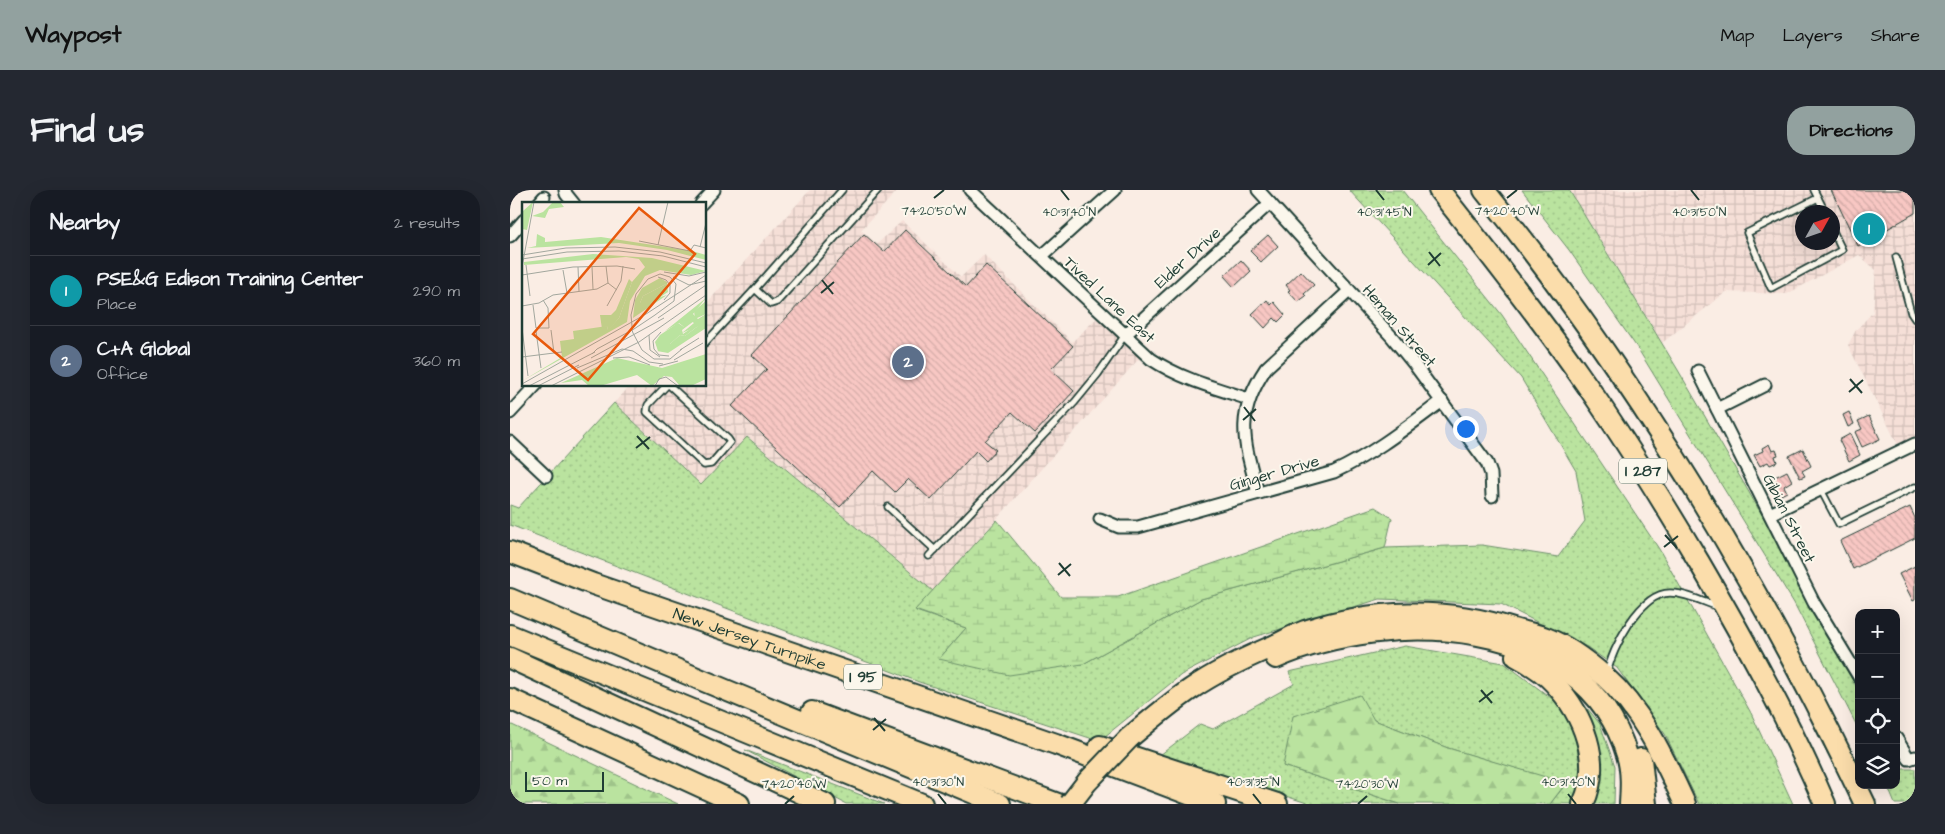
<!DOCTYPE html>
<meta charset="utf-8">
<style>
body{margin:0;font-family:"Architects Daughter",sans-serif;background:#242831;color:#f1f3f6}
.controls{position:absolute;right:15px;bottom:15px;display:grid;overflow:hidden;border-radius:10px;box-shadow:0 5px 20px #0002}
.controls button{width:45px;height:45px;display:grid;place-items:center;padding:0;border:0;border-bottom:1px solid #363941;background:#171b24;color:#f1f3f6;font:25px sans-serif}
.compass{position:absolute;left:1285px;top:15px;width:45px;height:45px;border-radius:50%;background:#171b24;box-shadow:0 5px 20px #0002;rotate:50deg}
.scale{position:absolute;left:15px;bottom:12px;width:79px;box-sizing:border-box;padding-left:5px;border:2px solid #1f3d34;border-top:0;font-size:14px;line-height:18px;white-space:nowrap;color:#1f3d34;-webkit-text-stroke:4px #fbf7ec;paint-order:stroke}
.you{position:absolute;left:955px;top:238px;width:18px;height:18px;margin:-12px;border:4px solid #fff;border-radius:50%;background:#1a73e8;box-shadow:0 0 0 8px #1a73e833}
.badge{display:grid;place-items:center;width:32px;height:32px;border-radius:50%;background:#92a19f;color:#fff;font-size:16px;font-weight:700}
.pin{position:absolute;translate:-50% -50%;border:2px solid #fff;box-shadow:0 1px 5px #0006}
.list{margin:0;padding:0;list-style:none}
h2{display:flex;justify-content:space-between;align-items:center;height:65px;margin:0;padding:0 20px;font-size:21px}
h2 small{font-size:16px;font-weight:400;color:#9ea1a6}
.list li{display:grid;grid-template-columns:32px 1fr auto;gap:15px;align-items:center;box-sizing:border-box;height:70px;padding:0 20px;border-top:1px solid #363941}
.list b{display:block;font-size:19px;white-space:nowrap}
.list p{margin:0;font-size:16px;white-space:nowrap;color:#9ea1a6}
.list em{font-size:16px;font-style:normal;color:#9ea1a6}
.icon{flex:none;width:28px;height:28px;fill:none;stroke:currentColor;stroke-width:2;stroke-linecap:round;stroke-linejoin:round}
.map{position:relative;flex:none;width:1405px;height:614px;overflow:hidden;border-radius:20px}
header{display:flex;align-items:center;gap:30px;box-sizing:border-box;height:70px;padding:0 25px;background:#92a19f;color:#111}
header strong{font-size:24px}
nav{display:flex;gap:28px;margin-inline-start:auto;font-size:18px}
.intro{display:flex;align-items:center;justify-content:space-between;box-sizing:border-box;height:120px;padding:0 30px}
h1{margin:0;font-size:35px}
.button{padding:12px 22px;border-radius:20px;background:#92a19f;color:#111;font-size:18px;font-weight:700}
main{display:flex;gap:30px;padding:0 30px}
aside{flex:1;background:#171b24;border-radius:20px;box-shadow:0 5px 20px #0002}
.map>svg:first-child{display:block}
</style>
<header>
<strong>Waypost</strong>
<nav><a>Map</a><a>Layers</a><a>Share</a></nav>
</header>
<div class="intro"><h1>Find us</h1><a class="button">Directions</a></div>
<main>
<aside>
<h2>Nearby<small>2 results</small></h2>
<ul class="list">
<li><span class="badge" style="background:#0f9aa8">1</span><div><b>PSE&amp;G Edison Training Center</b><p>Place</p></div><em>290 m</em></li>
<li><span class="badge" style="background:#5c6f8a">2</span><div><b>C+A Global</b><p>Office</p></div><em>360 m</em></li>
</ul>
</aside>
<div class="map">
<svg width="1405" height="614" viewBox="0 0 1405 614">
<defs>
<pattern id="industrial-grid" width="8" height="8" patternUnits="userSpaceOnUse" patternTransform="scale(1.25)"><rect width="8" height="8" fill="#f5dfd7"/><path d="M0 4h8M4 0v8" fill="none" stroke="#d2c0b9"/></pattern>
<pattern id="grass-dots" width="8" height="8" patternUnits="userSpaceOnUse" patternTransform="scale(1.25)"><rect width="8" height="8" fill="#bae39f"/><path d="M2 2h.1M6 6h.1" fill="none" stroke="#9fc48a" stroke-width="1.8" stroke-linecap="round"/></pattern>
<pattern id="forest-firs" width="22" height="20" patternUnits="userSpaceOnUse" patternTransform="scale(1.25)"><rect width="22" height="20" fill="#bae39f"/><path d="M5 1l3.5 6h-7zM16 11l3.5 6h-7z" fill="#9fc48a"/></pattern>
<pattern id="wetland-marsh" width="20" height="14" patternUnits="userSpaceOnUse" patternTransform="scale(1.25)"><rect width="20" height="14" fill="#bae39f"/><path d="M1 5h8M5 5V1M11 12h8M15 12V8" fill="none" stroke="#9fc48a"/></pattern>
<pattern id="building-back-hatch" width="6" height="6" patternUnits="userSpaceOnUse" patternTransform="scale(1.25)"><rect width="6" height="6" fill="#f8c7c3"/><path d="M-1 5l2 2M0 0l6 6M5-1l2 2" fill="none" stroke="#d4aca8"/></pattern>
</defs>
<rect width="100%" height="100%" fill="#faede4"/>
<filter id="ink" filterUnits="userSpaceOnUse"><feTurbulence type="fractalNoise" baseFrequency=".02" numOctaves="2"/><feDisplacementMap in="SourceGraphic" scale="10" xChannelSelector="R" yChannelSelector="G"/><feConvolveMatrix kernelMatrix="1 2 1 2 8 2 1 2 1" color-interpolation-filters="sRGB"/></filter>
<g filter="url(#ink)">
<g fill="url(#industrial-grid)" fill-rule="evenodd">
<path d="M300 0H388L351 40 367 54 392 31 451 87 474 65 562 152 590 125 634 163 423 401 238 247 191 295 104 213 121 195H195V115Z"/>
<path d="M1059 0H1405V259L1393 265 1338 155 1346 140 1363 122 1366 80 1349 65 1277 104 1216 102 1152 153ZM1292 22H1322V52H1292Z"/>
</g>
<g fill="url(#grass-dots)" stroke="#6c906a">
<path d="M839 0H892L992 125 1149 359 1241 523 1283 614H1189L1155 544 1107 478 1077 457 991 414 870 409 744 447 671 485 589 551 409 492 0 335V315L8 318 104 213 191 295 237 247 423 401 406 421 456 438 429 469 573 474 691 409 875 358 972 355 1048 367 1075 331 1066 281 1011 188Z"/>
<path d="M1012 0H1059L1168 180 1255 330 1349 502V540L1284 413 1128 159 1059 60Z"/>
<path d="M895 456 994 473 1060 522 1073 589 1061 614H1040L1056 594 938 558 864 530 773 576 890 614H800L650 565 690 534 703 539 784 494 779 482Z"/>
<path d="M1068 507 1090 534 1105 576 1104 614H1081L1088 569Z"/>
<path d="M235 560 374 614H336Z"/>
<path d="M1386 571 1390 579H1405V614H1385L1377 595H1386Z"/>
</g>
<g fill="url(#forest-firs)" stroke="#6c906a">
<path d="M850 505 864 530 938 558 1056 593 1040 614H890L773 576 783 526Z"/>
<path d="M0 534 168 614H0Z"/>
</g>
<path fill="url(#wetland-marsh)" stroke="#6c906a" d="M865 317 882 328 875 358 691 409 573 474 499 485 429 469 456 438 405 420 487 330 551 407H608Z"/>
<g fill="url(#building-back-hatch)" stroke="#1f3d34">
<path d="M1321 0H1405V23L1348 56Z"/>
<path d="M395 40 456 97 476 75 563 156 541 179 564 201 525 243 502 222 475 251 486 260 476 271 466 261 421 310 398 289 385 302 363 281 330 317 222 216 257 179 242 165 354 44 374 62Z"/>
<path d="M758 45 768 56 751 72 740 61Z"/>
<path d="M731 70 741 81 724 97 714 86Z"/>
<path d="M791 81 804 95 794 104 796 106 788 112 778 101 780 100 776 95Z"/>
<path d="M757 110 761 115 764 112 775 125 768 132 764 128 755 138 742 124Z"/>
<path d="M1339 222 1344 234 1338 237 1333 225Z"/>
<path d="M1359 226 1370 249 1352 257 1345 242 1352 239 1348 231Z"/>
<path d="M1340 244 1350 265 1339 271 1329 250Z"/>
<path d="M1259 254 1262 261 1266 260 1268 265 1265 266 1267 272 1260 275 1258 272 1250 276 1244 265 1253 261 1252 258Z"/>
<path d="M1293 259 1301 276 1292 281 1295 286 1290 288 1279 266Z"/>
<path d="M1277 281 1282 291 1274 296 1277 302 1267 307 1259 290Z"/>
<path d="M1400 317 1405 328V348L1343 379 1330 351Z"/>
<path d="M1405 376V410L1403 411 1389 384Z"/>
</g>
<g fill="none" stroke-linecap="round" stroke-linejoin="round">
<defs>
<g id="service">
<path d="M1304 0 1315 22"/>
<path d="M1308 8 1237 43 1261 98 1332 60 1322 39"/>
<path d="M1386 67 1401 123 1405 129"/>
<path d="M245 99 332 0"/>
<path d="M195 153 245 99 261 114 267 112 368 0"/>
<path d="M157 195 138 215 137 222 194 275 201 274 220 252 218 249 159 195"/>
<path d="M1311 300 1329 334 1405 297"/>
<path d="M378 317 425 360"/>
<path d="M419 366 565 212 588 184 615 145"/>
<path d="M1097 484C1102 458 1130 403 1160 403 1176 403 1194 412 1208 417"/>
</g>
<g id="minor">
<path d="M55 0 56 4 64 14"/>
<path d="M460 0 641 169C671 189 705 198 739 209"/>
<path d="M748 0 882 147 904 174 977 273 981 284 982 306"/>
<path d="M28 14 34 7"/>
<path d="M191 14 204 0"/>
<path d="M0 46 14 30"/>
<path d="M532 66 605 0"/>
<path d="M615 145 760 13"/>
<path d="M1188 181 1304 413 1349 487"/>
<path d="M1207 219 1255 195"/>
<path d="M0 223 26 195"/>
<path d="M0 252 36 286"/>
<path d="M748 303C734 251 724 226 756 178L839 101"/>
<path d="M1260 324 1405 254"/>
<path d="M590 329 609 337H628L824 282C863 264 897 237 932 211"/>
<path d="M1386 548 1399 569 1405 567"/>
</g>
<g id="motorway">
<path d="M929 0C977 61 1025 121 1069 184 1112 245 1151 308 1189 372 1235 451 1279 530 1315 614"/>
<path d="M974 0C1126 188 1251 396 1355 614"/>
<path id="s1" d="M0 362 83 394 546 554 705 614"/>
<path d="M0 409 194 491 490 614"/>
<path d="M0 445 412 614"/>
<path d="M1006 466C1019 473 1033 481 1044 493 1073 524 1093 572 1073 614"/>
<path d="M0 468 315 614"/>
<path d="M766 468C878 419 1075 423 1117 565 1122 581 1121 598 1120 614"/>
<path d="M0 509 229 614"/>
<path d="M302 522 548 614"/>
<path d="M619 548C639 531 659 514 681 499 706 482 733 469 761 457 772 452 784 445 795 441 862 419 936 417 1003 439 1014 442 1025 444 1036 448 1057 456 1079 473 1095 487 1133 521 1154 569 1175 614"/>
<path d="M590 556 767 614"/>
<path d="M1131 569 1136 614"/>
</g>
</defs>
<use href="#service" stroke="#1f3d34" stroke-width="9"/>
<use href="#minor" stroke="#1f3d34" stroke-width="15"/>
<use href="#motorway" stroke="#1f3d34" stroke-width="24"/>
<use href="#service" stroke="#fbf7ec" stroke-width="5.5"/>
<use href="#minor" stroke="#fbf7ec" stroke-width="11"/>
<use href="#motorway" stroke="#fbddab" stroke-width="20"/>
<defs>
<path id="motorway-bridge" d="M560 614 577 592 619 548"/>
</defs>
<use href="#motorway-bridge" stroke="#1f3d34" stroke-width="24" stroke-linecap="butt"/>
<use href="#motorway-bridge" stroke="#fbddab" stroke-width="20"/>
</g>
</g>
<path fill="none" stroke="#1f3d34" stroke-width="2" d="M551 0 559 10M866 0 874 10M1181 0 1189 10M424 8 434 0M997 8 1007 0M919 62 930 76M918 75 931 63M312 90 323 104M311 103 324 92M1340 189 1352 203M1339 202 1353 190M734 217 745 231M733 230 746 219M127 246 139 259M126 258 140 247M1155 345 1167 358M1154 357 1168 346M549 373 560 386M548 385 561 374M971 500 982 513M969 512 983 501M364 528 375 541M363 540 376 529M428 604 436 614M743 604 751 614M1058 604 1066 614M275 614 284 606M848 614 857 606"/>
<g text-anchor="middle" stroke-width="4" stroke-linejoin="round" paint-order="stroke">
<g fill="#fbf7ec" stroke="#61756b" stroke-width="1">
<rect x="1109" y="268.5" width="48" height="25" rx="4"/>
<rect x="334" y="474.5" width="38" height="25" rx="4"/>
</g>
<g font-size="15" font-weight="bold" fill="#1f3d34">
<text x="1133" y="286">I 287</text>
<text x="353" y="492">I 95</text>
</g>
<g font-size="16" fill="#1f3d34" stroke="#fbf7ec">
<text transform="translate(677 67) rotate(-42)" y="6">Elder Drive</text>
<text transform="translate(600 109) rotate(43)" y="6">Tived Lane East</text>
<text transform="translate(890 135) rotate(49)" y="6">Heman Street</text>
<text transform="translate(764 282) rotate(-16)" y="6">Ginger Drive</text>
<text transform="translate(1280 328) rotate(63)" y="6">Gibian Street</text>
<text dy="6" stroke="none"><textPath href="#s1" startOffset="255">New Jersey Turnpike</textPath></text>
</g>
</g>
<g transform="translate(12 12)">
<rect width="184" height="184" fill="#faede4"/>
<path d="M11 0 5 28 0 27 1 9ZM31 0H38L42 5 27 7 23 16 10 14 21 10ZM15 32 23 36V40L79 35 170 49 184 53V58L145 48 97 41 5 46 14 44ZM71 52 130 56 184 69 169 73 138 68 123 74 108 99 105 120 0 179 40 155 38 139 52 137 51 129 85 124 86 128 97 116 110 80 123 65 117 57 104 55 2 63V60ZM138 76 145 80 146 90 144 82 121 94 118 101 145 93 111 116 113 98 120 86ZM184 96 171 112 176 117 184 112V126L146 151 135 149 148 148V142L158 133 163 134 176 124 160 131 172 121 169 119 162 125 157 121 143 129Z" fill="#bae39f"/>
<path d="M144 82 146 90 121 106 118 101 121 94ZM184 99V112L173 117 172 109ZM159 118 172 119 160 128 161 132 175 122 176 124 163 134 158 133 148 142V149H136L133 140 138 133 156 121 162 125ZM184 152V177L169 184H158L150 175 142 174 130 184 115 173 78 184H67L60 178 39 181 95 156 140 166Z" fill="#bae39f"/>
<path d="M107 77 110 80 97 116 86 129 85 124 80 127 78 113H89L94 108Z" fill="#bae39f"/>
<path fill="none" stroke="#a2a79e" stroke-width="1" d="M117 39 168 49 172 43 184 46M136 43 146 0M178 45 184 21M0 53 44 46 93 45 138 50 184 61M0 57 45 50 97 49 141 54 184 65M4 63 8 94M84 64 86 81 95 88M0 65 12 0M56 65 57 89M70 65 71 87M41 68 45 91M142 70 167 74 184 70M0 73 51 65 95 64 113 67M136 75 144 78 148 83V91L142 98M151 75 167 83 184 79M11 103 14 126H27L26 106 21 98M0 104 17 101 31 93 75 87 86 81M85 104 99 79 101 64M136 116 184 83M0 126 6 174M29 128 32 151M14 129 19 166M139 130 131 139 132 147 137 153 147 154M127 133 128 148 138 155M158 148 177 136M70 152 75 147 112 127 133 113 152 99 154 82 148 75 138 72 126 77 114 92 109 113 110 124V128L111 131 120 148 132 157H148L160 147M0 155 40 150M69 156 142 116M91 156 107 155 128 163M152 158 181 141M137 164 156 159M55 166 100 147 111 149 127 160 141 162M0 182 124 112 184 73M7 184 73 150M16 184 57 163M29 184 117 140 184 93M133 184 137 177 144 175 156 184"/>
<path fill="#e8590c" fill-opacity="0.15" stroke="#e8590c" stroke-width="2.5" d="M117 6 173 52 66 178 11 132Z"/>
<rect width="184" height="184" fill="none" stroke="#1f3d34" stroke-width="2.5"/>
</g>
<g font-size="12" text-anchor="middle" fill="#1f3d34" stroke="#fbf7ec" stroke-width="4" stroke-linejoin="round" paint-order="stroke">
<text x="424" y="25">74°20'50"W</text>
<text x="997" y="25">74°20'40"W</text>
<text x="559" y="26">40°31'40"N</text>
<text x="874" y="26">40°31'45"N</text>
<text x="1189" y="26">40°31'50"N</text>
<text x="428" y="596">40°31'30"N</text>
<text x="743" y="596">40°31'35"N</text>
<text x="1058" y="596">40°31'40"N</text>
<text x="284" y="598">74°20'40"W</text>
<text x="857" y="598">74°20'30"W</text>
</g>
</svg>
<div class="controls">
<button>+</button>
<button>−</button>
<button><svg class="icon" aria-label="locate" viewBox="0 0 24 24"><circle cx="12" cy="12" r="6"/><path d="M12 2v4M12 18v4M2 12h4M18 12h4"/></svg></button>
<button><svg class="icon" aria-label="layers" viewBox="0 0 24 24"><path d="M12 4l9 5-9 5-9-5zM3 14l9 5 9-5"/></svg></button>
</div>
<svg class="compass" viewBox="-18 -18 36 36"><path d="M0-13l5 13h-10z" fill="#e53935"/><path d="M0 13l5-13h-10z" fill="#9ea1a6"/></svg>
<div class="scale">50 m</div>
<div class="you"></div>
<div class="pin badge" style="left:1359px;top:39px;background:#0f9aa8">1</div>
<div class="pin badge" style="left:398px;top:172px;background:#5c6f8a">2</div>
</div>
</main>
